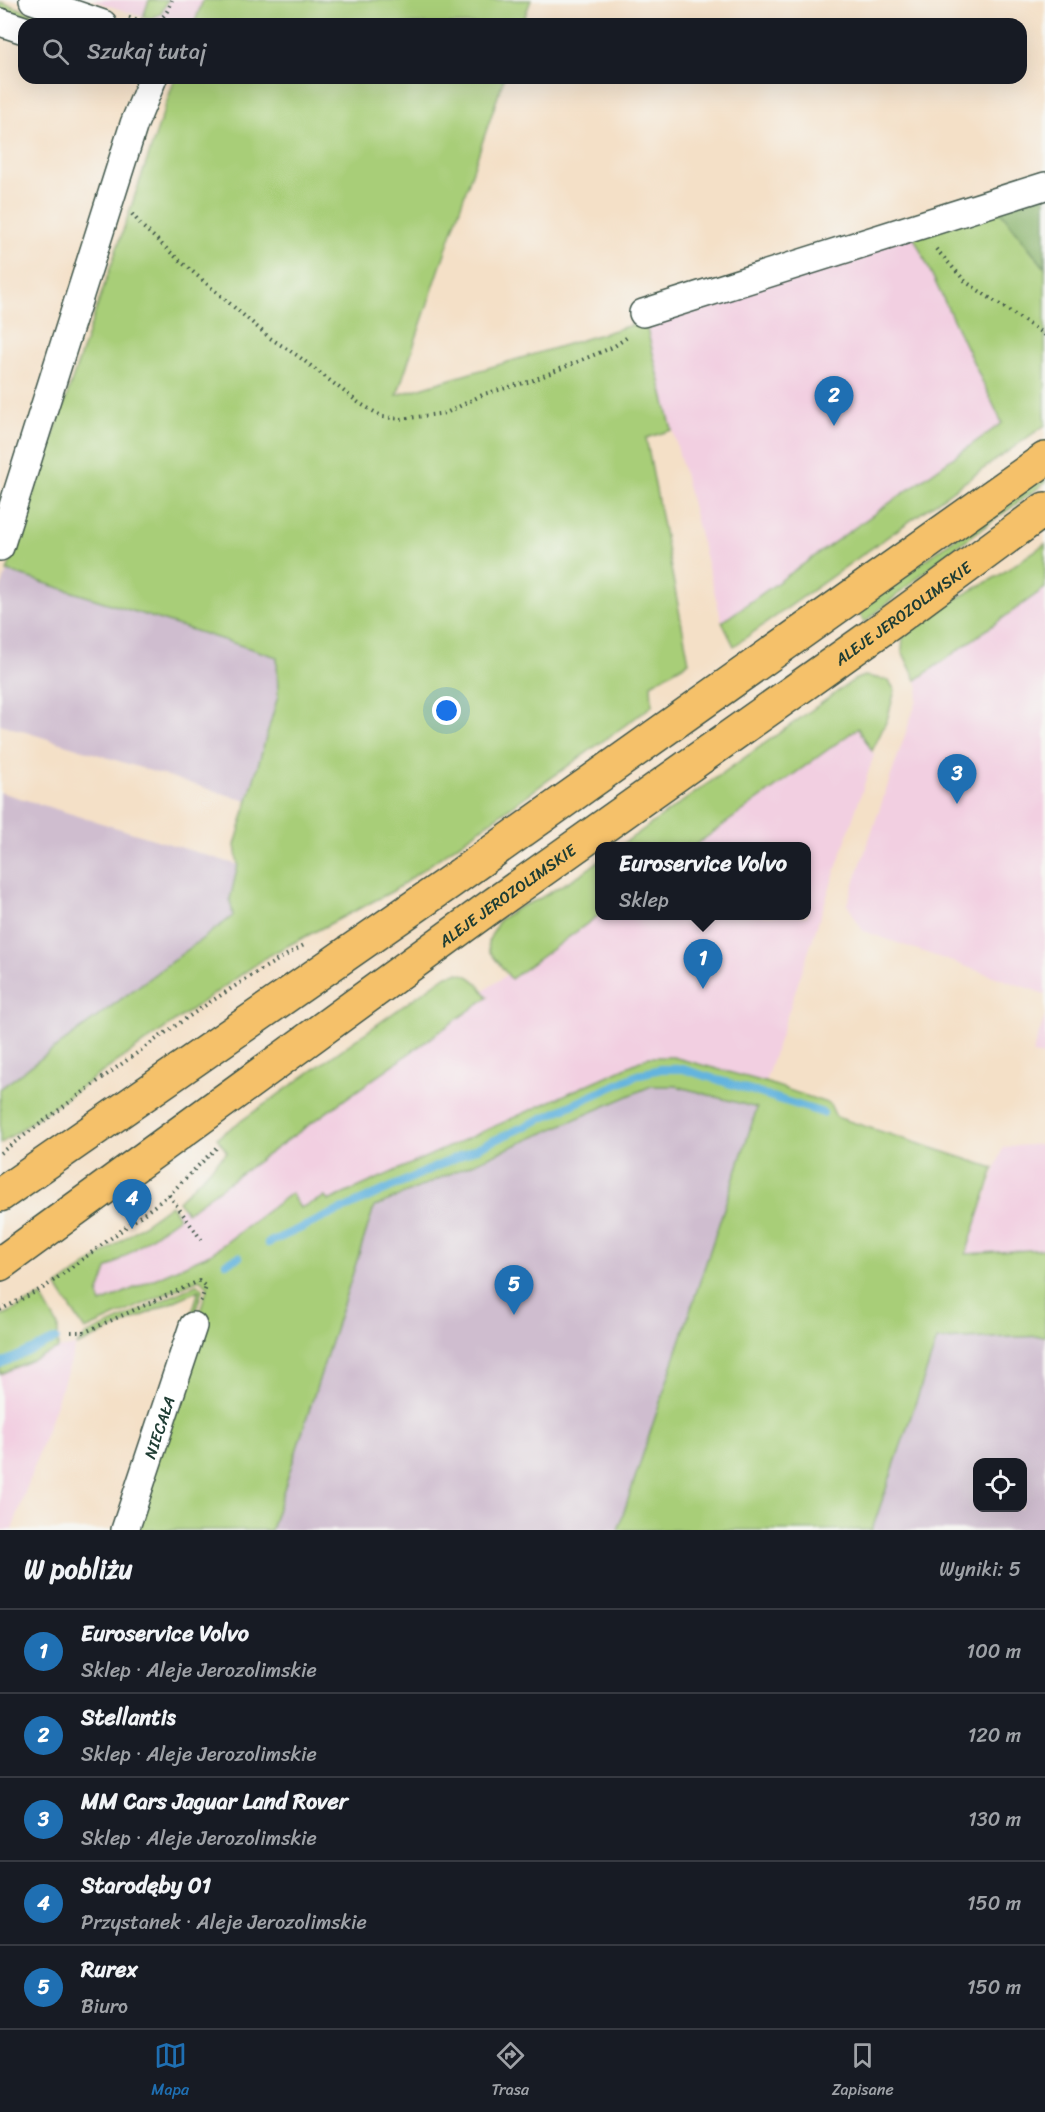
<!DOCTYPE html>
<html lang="pl">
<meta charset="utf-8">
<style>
body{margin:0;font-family:Sriracha,sans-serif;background:#20242c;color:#f1f3f6}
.controls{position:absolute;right:18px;bottom:18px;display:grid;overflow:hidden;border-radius:12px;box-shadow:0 6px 24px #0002}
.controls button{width:54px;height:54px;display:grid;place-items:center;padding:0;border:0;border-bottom:2px solid #363941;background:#171b24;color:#f1f3f6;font:30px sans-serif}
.you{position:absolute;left:447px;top:711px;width:21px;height:21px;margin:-15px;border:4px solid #fff;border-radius:50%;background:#1a73e8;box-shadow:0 0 0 9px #1a73e833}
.badge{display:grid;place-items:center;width:39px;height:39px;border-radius:50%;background:#1f6fb2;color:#fff;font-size:20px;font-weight:700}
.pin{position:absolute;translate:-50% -50px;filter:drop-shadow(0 2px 3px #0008)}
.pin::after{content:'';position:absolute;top:32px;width:21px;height:18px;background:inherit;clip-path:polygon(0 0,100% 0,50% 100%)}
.popup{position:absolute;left:595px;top:842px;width:216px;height:78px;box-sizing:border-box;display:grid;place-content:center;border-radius:12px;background:#171b24;filter:drop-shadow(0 2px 4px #0005);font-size:20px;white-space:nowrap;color:#9ea1a6}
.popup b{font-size:22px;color:#f1f3f6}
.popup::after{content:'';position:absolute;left:50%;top:100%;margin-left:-12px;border:12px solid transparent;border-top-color:#171b24}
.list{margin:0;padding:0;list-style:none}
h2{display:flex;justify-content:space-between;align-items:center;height:78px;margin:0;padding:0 24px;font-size:26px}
h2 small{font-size:20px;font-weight:400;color:#9ea1a6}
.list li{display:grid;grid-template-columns:39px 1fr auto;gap:18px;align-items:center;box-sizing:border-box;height:84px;padding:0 24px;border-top:2px solid #363941}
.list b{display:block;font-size:22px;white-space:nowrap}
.list p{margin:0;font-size:20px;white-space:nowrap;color:#9ea1a6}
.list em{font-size:20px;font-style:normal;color:#9ea1a6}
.icon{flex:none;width:33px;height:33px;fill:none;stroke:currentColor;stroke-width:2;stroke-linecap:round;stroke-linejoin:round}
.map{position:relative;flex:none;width:1045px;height:1530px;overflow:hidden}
.search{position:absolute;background:#171b24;box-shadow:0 6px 24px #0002;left:18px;right:18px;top:18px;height:66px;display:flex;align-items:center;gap:15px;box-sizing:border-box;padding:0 21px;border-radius:18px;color:#9ea1a6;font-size:22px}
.sheet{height:498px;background:#171b24}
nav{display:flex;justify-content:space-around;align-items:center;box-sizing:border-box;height:84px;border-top:2px solid #363941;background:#171b24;font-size:16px;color:#9ea1a6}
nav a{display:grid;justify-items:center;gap:3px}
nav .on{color:#1f6fb2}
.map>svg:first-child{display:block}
</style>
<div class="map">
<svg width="1045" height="1530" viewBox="0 0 1045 1530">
<rect width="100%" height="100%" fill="#f6f6f2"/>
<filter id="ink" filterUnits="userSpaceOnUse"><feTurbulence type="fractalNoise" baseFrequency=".0167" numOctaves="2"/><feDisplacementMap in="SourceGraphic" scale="12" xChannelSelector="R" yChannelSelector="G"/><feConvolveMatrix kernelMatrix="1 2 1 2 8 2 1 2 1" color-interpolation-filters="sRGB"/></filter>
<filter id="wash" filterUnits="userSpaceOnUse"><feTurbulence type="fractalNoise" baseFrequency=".008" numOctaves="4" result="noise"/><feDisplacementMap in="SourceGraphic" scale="24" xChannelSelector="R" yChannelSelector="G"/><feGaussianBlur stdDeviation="1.35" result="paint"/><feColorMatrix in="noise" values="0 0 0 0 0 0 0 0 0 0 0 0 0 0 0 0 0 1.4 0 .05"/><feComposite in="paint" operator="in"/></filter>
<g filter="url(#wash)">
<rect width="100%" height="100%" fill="#f4e0c7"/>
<g fill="#f2cfe1">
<path d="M92 0H203L194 24H164Z"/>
<path d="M913 235 1002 423 722 622 645 321Z"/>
<path d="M1045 588V994L863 931 847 904 917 700 919 687 916 680Z"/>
<path d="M893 696 887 720 872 751 874 755 765 1082 673 1057H649L87 1309 71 1288 599 908 600 916H807V846H685Z"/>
<path d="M1045 1016V1056L1032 1054Z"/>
<path d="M1045 1144V1249L966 1255 1003 1147Z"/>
<path d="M76 1346 12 1530H0V1374L58 1349Z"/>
</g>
<g fill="#cfbdcf" fill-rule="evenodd">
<path d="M7 571 278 657V696L247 801 0 724V591Z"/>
<path d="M0 792 238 865 230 899 234 916 0 1089Z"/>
<path d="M651 1086H676L757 1107 618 1530H271L374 1207Z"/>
<path d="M1045 1336V1530H872L937 1340ZM978 1462H1022V1508H978Z"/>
</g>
<g fill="#a8ce78" stroke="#648656" stroke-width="1.5">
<path d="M149 0H168L161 14 152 18 143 17Z"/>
<path d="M203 0H531L522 24H194Z"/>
<path d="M0 2 65 24H41L0 10Z"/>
<path d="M175 78H504L397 395 645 321 672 430 646 438 689 662 651 684 652 706 393 891 268 956 0 1144V1089L233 916 230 899 238 865 235 845 278 696 277 657 7 571Z"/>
<path d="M998 208 1045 268V425L734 646 722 622 1002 423 913 235Z"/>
<path d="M1045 474V483L941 558 865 622 856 610Z"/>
<path d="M1045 544V588L916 680 902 651 903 634 906 629 931 618 946 604 998 576Z"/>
<path d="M864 676 888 680 895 690 887 720 872 751 858 728 694 846H620L854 680Z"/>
<path d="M599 861V915L511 979 489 951 488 942 499 920 519 907 537 900 581 874Z"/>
<path d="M458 973C473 975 479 985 488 997L187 1212 178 1201 227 1152 217 1138 447 975Z"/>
<path d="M649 1057H673L765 1082 830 1104 836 1117 994 1168 966 1254 1045 1249V1336L937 1340 872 1530H618L757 1108 676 1086H651L374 1207 271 1530H131L208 1286 199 1279 85 1330 57 1287 171 1205 179 1217 107 1269 98 1295 101 1303 212 1253 291 1193 300 1208 325 1197 328 1201Z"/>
<path d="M198 1284 203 1288 191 1326 188 1325 199 1290 76 1346 86 1335Z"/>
<path d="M41 1296 58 1326V1349L0 1374V1317Z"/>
</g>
<path fill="#86b168" stroke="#52774e" stroke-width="1.5" d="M1045 194V268L998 208Z"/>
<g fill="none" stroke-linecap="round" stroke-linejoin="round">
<g stroke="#63b4de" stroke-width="8">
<path d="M268 1243 640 1074 661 1069H683L823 1113"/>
<path d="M226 1263 239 1257"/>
<path d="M0 1364 56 1339"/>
</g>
</g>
</g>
<g filter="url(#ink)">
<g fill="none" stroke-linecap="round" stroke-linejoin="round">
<defs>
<g id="minor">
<path d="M33 0 103 24"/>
<path d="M0 22 24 30"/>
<path d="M643 313 1045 186"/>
<path d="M0 547 134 124 153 78"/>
<path id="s1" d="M125 1530 193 1326"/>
</g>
<g id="major">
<path d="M0 1195 450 882 1045 459"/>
<path id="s2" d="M0 1264 483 912 893 621 1045 509"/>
</g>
</defs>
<use href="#minor" stroke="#3f554a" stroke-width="30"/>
<use href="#major" stroke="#3f554a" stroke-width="36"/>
<g stroke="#3f554a" stroke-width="4" stroke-dasharray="1.5 4.5" stroke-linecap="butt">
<path d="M129 17C152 24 163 26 172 0"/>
<path d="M132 214 143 227 179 260 270 338 298 356 359 403 383 417 401 419 446 413 484 394 531 381 577 362 613 347 629 336"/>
<path d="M936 249 966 282 1045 335"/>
<path d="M0 1153C100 1081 198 1003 306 944"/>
<path d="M169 1195 203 1242"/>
<path d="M0 1310 45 1287 169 1195 219 1145"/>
<path d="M71 1332H85L199 1281 206 1287 200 1303"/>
</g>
<use href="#minor" stroke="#fff" stroke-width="27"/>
<use href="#major" stroke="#f5c16b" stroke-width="33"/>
</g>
</g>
<g text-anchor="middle" stroke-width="4.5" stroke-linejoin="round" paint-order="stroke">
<g font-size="16" fill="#1f3d34" stroke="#f6f6f2">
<text dy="6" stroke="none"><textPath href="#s2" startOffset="1113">ALEJE JEROZOLIMSKIE</textPath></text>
<text dy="6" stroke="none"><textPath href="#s2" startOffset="627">ALEJE JEROZOLIMSKIE</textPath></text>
<text dy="6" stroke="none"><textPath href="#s1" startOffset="108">NIECAŁA</textPath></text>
</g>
</g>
</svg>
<div class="controls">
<button><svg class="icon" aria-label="locate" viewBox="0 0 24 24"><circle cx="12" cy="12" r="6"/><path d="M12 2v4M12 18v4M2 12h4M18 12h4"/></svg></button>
</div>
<div class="you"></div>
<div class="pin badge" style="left:703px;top:989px">1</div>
<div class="popup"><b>Euroservice Volvo</b>Sklep</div>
<div class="pin badge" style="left:834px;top:426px">2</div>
<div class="pin badge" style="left:957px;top:804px">3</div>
<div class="pin badge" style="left:132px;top:1229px">4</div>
<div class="pin badge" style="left:514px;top:1315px">5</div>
<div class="search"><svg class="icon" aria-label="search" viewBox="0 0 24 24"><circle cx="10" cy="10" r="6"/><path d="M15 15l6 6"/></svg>Szukaj tutaj</div>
</div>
<section class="sheet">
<h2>W pobliżu<small>Wyniki: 5</small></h2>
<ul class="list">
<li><span class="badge">1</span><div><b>Euroservice Volvo</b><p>Sklep · Aleje Jerozolimskie</p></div><em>100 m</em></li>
<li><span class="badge">2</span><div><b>Stellantis</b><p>Sklep · Aleje Jerozolimskie</p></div><em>120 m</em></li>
<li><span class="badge">3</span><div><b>MM Cars Jaguar Land Rover</b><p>Sklep · Aleje Jerozolimskie</p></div><em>130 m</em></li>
<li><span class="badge">4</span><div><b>Starodęby 01</b><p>Przystanek · Aleje Jerozolimskie</p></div><em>150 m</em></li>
<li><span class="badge">5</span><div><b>Rurex</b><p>Biuro</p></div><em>150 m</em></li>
</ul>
</section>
<nav>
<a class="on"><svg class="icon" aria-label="map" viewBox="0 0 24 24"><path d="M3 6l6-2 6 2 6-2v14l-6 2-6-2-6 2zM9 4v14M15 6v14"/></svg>Mapa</a>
<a><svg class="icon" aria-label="directions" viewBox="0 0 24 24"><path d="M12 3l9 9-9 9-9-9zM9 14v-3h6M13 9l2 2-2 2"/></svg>Trasa</a>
<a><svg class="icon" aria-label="saved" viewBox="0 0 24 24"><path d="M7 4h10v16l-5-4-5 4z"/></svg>Zapisane</a>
</nav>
